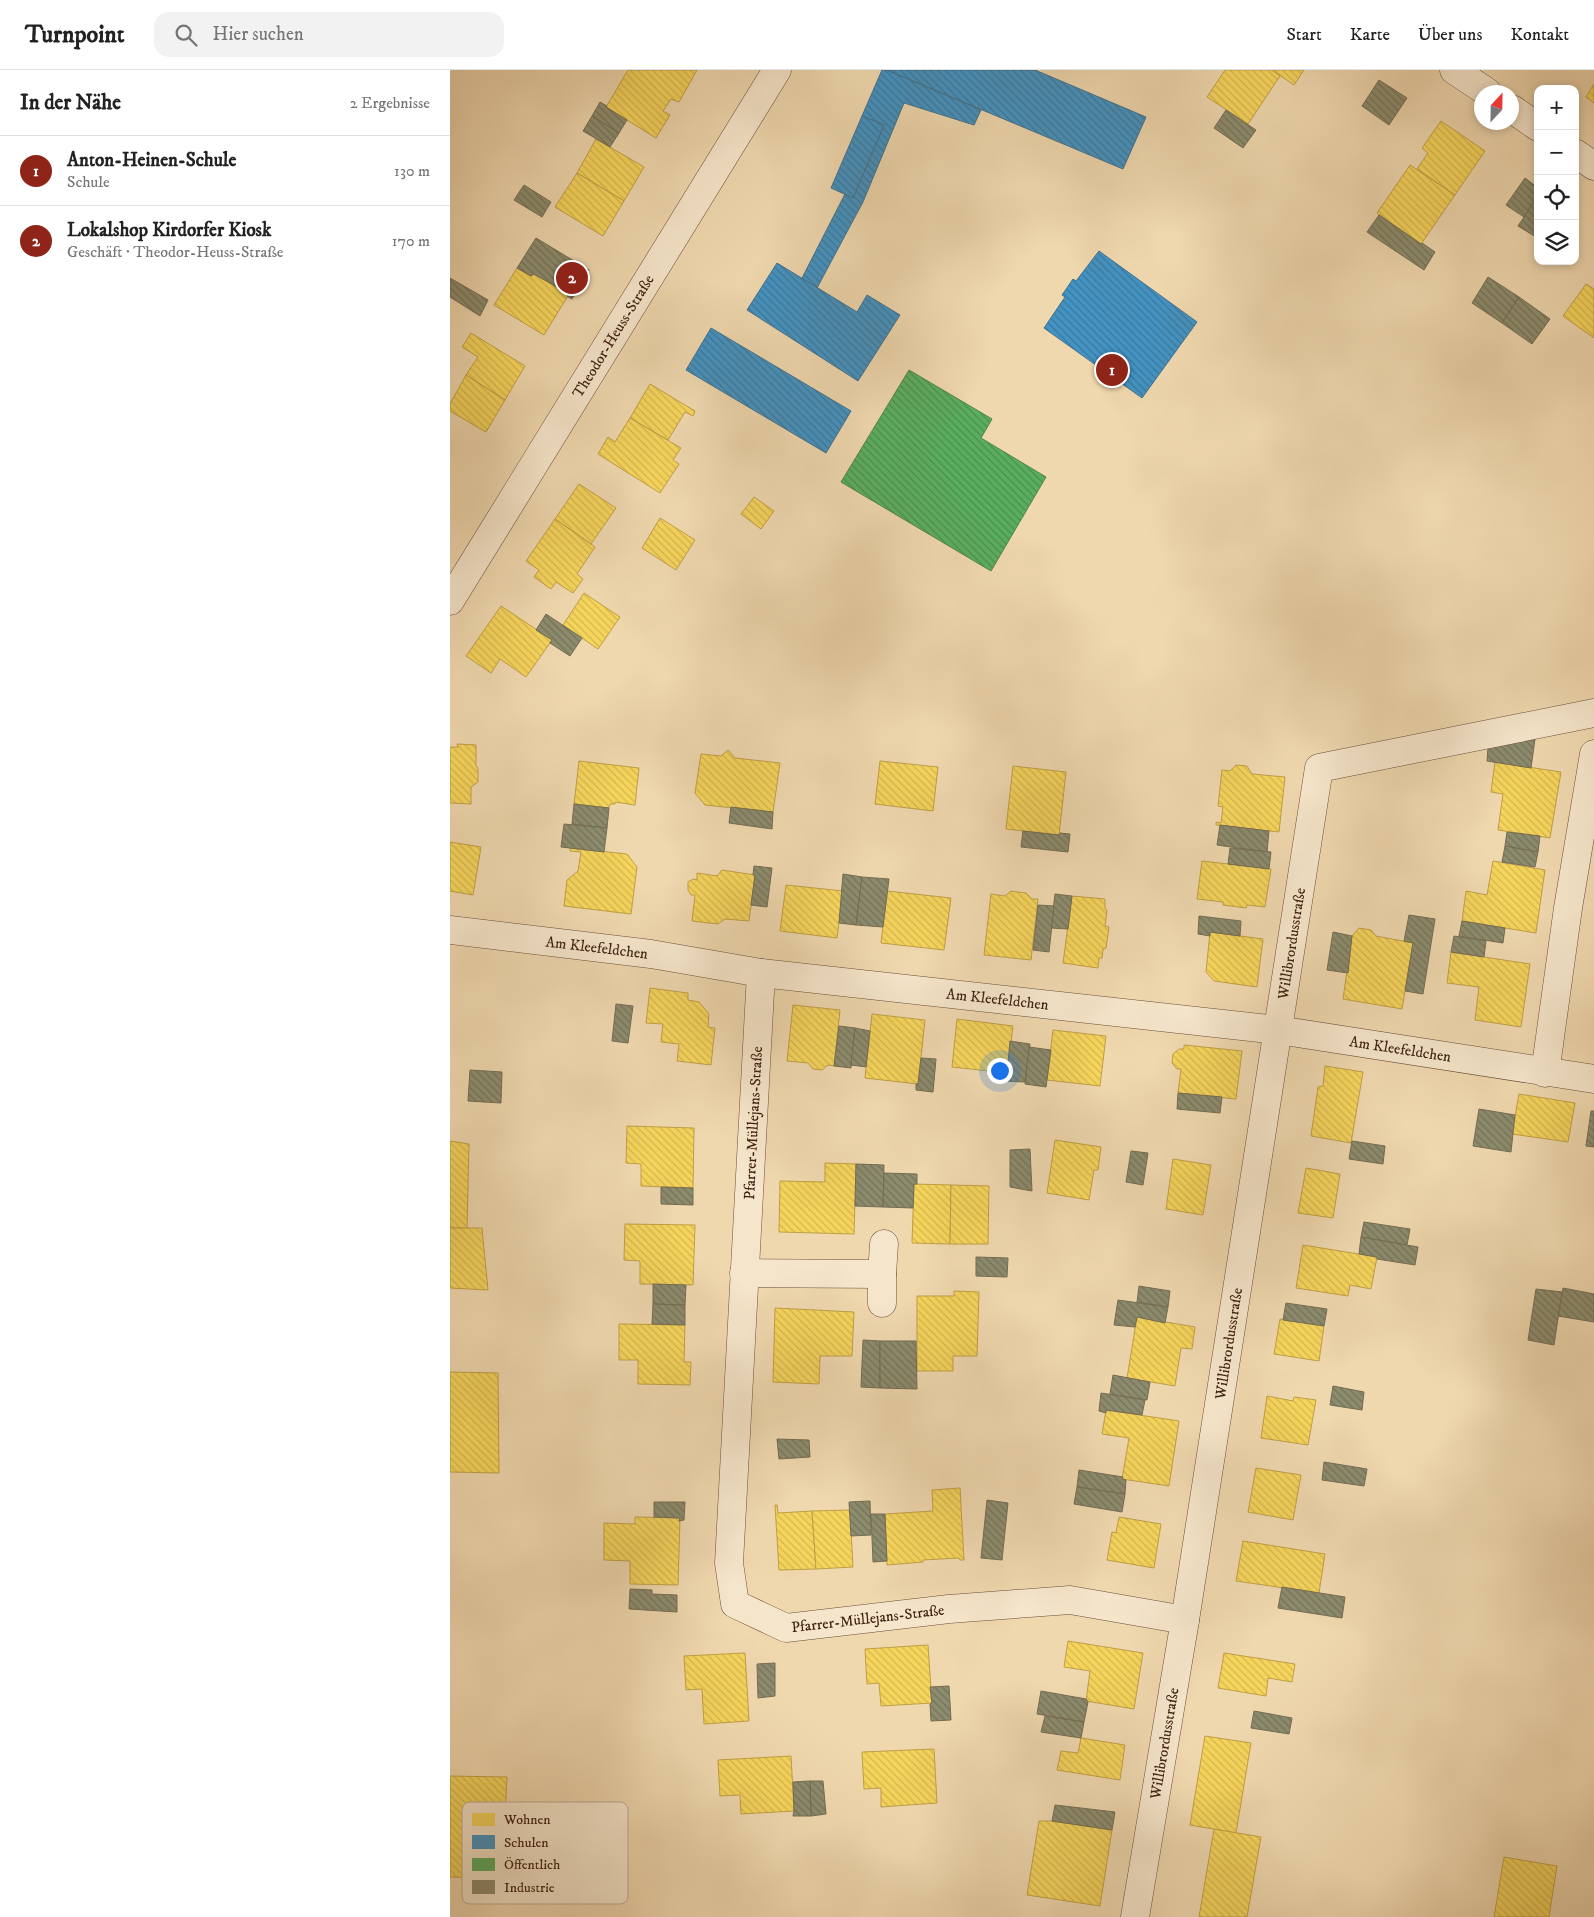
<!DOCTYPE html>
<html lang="de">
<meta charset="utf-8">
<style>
body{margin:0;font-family:"IM FELL DW Pica",serif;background:#f2f2f2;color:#222}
.controls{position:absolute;right:15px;top:15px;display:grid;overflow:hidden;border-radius:10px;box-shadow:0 2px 8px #0003}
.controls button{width:45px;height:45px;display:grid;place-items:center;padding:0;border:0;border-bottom:1px solid #e0e0e0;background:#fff;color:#222;font:25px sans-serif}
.compass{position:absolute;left:1024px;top:15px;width:45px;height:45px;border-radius:50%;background:#fff;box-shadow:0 2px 8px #0003;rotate:22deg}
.you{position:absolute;left:549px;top:1000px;width:18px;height:18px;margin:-12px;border:4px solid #fff;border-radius:50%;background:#1a73e8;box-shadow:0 0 0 8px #1a73e833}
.badge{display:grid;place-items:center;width:32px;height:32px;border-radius:50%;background:#8f2418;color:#fff;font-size:16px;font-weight:700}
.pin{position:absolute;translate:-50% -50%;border:2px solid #fff;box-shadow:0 1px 5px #0006}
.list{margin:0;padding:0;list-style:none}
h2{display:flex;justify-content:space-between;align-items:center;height:65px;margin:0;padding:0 20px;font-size:21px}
h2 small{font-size:16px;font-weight:400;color:#767676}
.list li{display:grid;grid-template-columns:32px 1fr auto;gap:15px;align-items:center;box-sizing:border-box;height:70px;padding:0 20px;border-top:1px solid #e0e0e0}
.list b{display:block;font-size:19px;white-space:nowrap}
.list p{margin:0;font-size:16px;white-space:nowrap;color:#767676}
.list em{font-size:16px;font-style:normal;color:#767676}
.icon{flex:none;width:28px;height:28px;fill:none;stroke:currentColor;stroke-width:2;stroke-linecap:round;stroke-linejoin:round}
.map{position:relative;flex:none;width:1144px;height:1847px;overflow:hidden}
header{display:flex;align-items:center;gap:30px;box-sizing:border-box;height:70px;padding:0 25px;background:#fff;border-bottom:1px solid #e0e0e0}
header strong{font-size:24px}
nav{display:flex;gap:28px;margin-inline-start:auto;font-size:18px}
.search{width:350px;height:45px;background:#f2f2f2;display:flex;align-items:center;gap:12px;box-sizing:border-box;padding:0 18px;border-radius:15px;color:#767676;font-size:19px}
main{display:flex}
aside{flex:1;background:#fff}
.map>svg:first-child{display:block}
</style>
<header>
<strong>Turnpoint</strong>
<div class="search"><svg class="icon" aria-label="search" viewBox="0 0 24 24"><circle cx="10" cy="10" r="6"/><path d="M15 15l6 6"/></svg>Hier suchen</div>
<nav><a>Start</a><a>Karte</a><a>Über uns</a><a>Kontakt</a></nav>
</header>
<main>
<aside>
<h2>In der Nähe<small>2 Ergebnisse</small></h2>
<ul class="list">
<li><span class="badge">1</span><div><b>Anton-Heinen-Schule</b><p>Schule</p></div><em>130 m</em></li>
<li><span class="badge">2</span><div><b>Lokalshop Kirdorfer Kiosk</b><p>Geschäft · Theodor-Heuss-Straße</p></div><em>170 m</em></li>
</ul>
</aside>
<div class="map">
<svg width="1144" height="1847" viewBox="0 0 1144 1847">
<defs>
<pattern id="homes-back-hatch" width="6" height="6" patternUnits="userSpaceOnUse" patternTransform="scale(1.25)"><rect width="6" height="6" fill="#f6d55c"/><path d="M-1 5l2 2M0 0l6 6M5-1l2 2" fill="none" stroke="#d4b74f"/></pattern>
<pattern id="schools-back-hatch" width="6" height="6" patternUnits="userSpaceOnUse" patternTransform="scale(1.25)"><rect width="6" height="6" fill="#4393c3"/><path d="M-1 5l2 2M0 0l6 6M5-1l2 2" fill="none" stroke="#39789d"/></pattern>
<pattern id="public-back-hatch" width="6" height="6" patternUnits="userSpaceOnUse" patternTransform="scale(1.25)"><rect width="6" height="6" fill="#5aae61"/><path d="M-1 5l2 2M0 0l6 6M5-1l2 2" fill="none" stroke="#4c8d4f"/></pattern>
<pattern id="industry-back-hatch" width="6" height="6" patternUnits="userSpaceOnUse" patternTransform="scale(1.25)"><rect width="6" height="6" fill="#8c8c6e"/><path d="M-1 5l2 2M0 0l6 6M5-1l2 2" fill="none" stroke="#747259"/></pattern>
</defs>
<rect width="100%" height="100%" fill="#efd7ae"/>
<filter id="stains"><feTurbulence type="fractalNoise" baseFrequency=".004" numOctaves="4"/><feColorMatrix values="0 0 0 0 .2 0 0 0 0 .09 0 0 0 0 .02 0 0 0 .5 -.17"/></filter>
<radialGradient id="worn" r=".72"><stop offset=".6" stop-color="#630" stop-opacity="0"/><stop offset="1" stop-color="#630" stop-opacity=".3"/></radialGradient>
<g fill="url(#homes-back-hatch)" stroke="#bf9f46">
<path d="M178 0H247L229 32 221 29 213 41 220 45 206 68 156 37Z"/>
<path d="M775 0H822L830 6 798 54 757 27Z"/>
<path d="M822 0H854L844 15Z"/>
<path d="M1144 14V33L1136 27Z"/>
<path d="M991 51 1035 81 1005 125 967 99 978 83 972 78Z"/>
<path d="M146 69 194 97 174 131 127 103Z"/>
<path d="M960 95 1005 125 971 174 927 143Z"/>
<path d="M127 103 174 131 153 166 105 137Z"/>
<path d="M67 198 81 206 84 204 119 224 94 265 44 235Z"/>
<path d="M1136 214 1144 219V268L1113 246Z"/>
<path d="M21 263 75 296 55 330 16 305 28 287 12 277Z"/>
<path d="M16 305 55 330 36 362 0 341V334Z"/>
<path d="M200 314 245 341 243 346 235 342 218 370 180 348Z"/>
<path d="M180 348 231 378 223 390 229 394 210 423 148 384 158 367 165 372Z"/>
<path d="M129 414 166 438 141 474 105 449Z"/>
<path d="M304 427 324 441 311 459 291 444Z"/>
<path d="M210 448 245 470 226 500 192 478Z"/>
<path d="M105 449 145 477 127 504 133 509 123 523 106 512 101 519 84 507 89 500 76 491Z"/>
<path d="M134 523 170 547 148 579 113 555Z"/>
<path d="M51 536 102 570 76 607 50 589 41 603 16 586Z"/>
<path d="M7 674 26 675V696L28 698V712L21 717V734L0 733V677H8Z"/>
<path d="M278 680 285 688 330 693 323 742 255 735 245 723 251 684 271 686Z"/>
<path d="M129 691 189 698 185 735 165 732V734H160L159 738 124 734Z"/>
<path d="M430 691 488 697 483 741 425 734Z"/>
<path d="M1045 692 1111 702 1100 768 1048 760 1053 724 1041 722Z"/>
<path d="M786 695 797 696 802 704 835 707 829 762 766 755V752L771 753 773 737 768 736 772 700 780 701Z"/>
<path d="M563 696 616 702 609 765 556 759Z"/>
<path d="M0 772 31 777 23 825 0 821Z"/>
<path d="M120 778 177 784 187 797 181 844 114 836 117 810 128 801 131 782 120 781Z"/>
<path d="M752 791 821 799 815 837 797 835 796 838 773 835V832L747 829Z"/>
<path d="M1043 791 1095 800 1086 863 1012 851 1016 821 1037 825Z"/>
<path d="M272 800 305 805 299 851 275 849 268 854 242 851 245 825H241L238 820V812L243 809 247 810V803L267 806Z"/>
<path d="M336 815 393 821 387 868 330 861Z"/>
<path d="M437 821 501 828 494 880 431 873Z"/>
<path d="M561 821 576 823 582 829H588L581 890 534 885 541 824 555 826Z"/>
<path d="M622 826 655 829V839L657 840 655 856 659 857 656 878 653 879 652 888H649L648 898 613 893Z"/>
<path d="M909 858 921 860 926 866 963 873 952 939 893 929 902 866Z"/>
<path d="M760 862 813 869 807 917 764 911 756 902Z"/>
<path d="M1001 882 1080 894 1071 957 1025 950 1029 917 997 913Z"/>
<path d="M200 918 238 923V930L249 932 259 944 258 957 265 958 261 995 227 991 229 974 211 972 213 954 196 953Z"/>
<path d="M343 935 390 940 384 996 378 995 372 1000 363 999 358 993 337 991Z"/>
<path d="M422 944 475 950 468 1014 415 1008Z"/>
<path d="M507 949 563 956 557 1003 502 997Z"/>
<path d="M603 960 656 966 650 1016 597 1010Z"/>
<path d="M734 975 792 981 786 1029 728 1023 731 999H727L722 993 723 984 729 979H734Z"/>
<path d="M875 996 913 1002 901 1073 861 1066 868 1017 873 1016Z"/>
<path d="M1069 1024 1125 1033 1118 1072 1062 1064Z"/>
<path d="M177 1056 244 1058 243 1118 191 1116V1094L176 1093Z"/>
<path d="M605 1070 651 1077 648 1100H644L639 1130 597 1123Z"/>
<path d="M0 1071 19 1074 17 1158H0Z"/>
<path d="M723 1089 761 1095 753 1145 716 1139Z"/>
<path d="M375 1093 406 1094 404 1164 329 1162 330 1111 375 1112Z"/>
<path d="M856 1098 890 1104 883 1148 848 1143Z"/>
<path d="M464 1114 501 1115 500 1174 462 1173Z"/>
<path d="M501 1115 539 1116 538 1174H500Z"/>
<path d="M175 1154 245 1155 243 1215 190 1214V1191L174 1190Z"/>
<path d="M0 1158H32L38 1220 0 1218Z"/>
<path d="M853 1175 927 1187 921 1219 900 1215 898 1226 846 1218Z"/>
<path d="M504 1221 529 1222 527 1286H503V1301H467V1226H504Z"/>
<path d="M325 1238 404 1242 402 1286H370L369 1314 323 1312Z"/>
<path d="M687 1247 745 1257 742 1279 731 1278 725 1316 677 1308Z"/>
<path d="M830 1249 874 1256 869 1291 824 1284Z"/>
<path d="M169 1254 235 1255 234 1292H241L240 1315 188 1314V1290H169Z"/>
<path d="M0 1302 48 1303 49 1403 0 1402Z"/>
<path d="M817 1326 843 1331 844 1327 866 1330 858 1375 811 1368Z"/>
<path d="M656 1340 729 1351 719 1416 672 1409 679 1368 652 1364Z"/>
<path d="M806 1398 851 1405 843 1450 798 1442Z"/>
<path d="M510 1418 514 1490H510L509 1488 473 1490V1492L437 1495 435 1444 483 1441 482 1420Z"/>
<path d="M325 1435H327L328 1443 362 1441 366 1499 329 1500Z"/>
<path d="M400 1440 403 1497 366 1499 362 1441Z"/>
<path d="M185 1447 230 1448 228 1515 180 1514V1491L154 1490V1453L185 1454Z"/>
<path d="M669 1447 711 1454 704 1498 657 1490 662 1462 666 1463Z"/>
<path d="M793 1471 875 1484 869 1523 786 1511Z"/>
<path d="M618 1571 693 1583 684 1639 636 1631 640 1601 614 1597Z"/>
<path d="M478 1575 482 1633 431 1636 429 1613 417 1614 415 1579Z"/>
<path d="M295 1583 299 1651 254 1654 252 1619 236 1620 234 1586Z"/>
<path d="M774 1583 845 1594 842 1612 818 1608 816 1626 768 1618Z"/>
<path d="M755 1666 801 1673 786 1763 740 1755Z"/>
<path d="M631 1668 675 1675 670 1710 607 1700 611 1681 628 1683Z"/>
<path d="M484 1679 487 1733 431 1737V1718L414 1719 412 1682Z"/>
<path d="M341 1686 344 1741 291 1744 290 1725 270 1726 268 1690Z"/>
<path d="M0 1706 57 1707 52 1808 0 1807Z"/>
<path d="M589 1751H602L662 1760 650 1836 577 1825Z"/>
<path d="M764 1759 811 1767 797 1847H749Z"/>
<path d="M1054 1787 1107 1796 1099 1847H1044Z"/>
</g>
<g fill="url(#schools-back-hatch)" stroke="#42718e">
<path d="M432 0H437L531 40 524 55 454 33 413 132 367 218 352 208 395 124 403 128 434 55 412 46Z"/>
<path d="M437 0H585L696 47 673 99Z"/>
<path d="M412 46 434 55 403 128 381 118Z"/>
<path d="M649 181 747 252 692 328 594 258 615 227 612 225 623 209 626 211Z"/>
<path d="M327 193 407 242 417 225 450 245 408 311 297 240Z"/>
<path d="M261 258 401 341 376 383 236 300Z"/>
</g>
<path fill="url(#public-back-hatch)" stroke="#528449" d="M459 300 542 349 531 368 596 407 541 501 391 412Z"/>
<g fill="url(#industry-back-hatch)" stroke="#756c52">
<path d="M929 10 957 28 939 55 912 36Z"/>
<path d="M150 32 157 36 156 37 177 50 169 63 142 46Z"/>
<path d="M776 40 806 60 793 78 764 58Z"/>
<path d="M142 46 169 63 160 77 133 61Z"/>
<path d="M1075 108 1088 118V126L1074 147 1056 135Z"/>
<path d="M74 115 101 132 92 147 64 130Z"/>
<path d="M1088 126V164L1086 167 1068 156Z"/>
<path d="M929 145 971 174 972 173 985 182 974 200 917 162Z"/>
<path d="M86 168 139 200 122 229 117 226 119 224 84 204 81 206 67 198Z"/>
<path d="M1038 207 1069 227 1052 253 1022 233Z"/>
<path d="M0 208 38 230 30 246 0 227Z"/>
<path d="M1069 227 1100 249 1082 274 1052 253Z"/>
<path d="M96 544 132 568 120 586 100 573 102 570 86 560Z"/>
<path d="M1085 669 1081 698 1037 691 1038 678Z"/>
<path d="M124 734 159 738 157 758 122 754Z"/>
<path d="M281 737 323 742 322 759 279 753Z"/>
<path d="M114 754 157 758 154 782 111 777Z"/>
<path d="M770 755 819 761 817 782 767 775Z"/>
<path d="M573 761 609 765 610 763 620 764 618 782 571 777Z"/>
<path d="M1057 762 1090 766 1088 782 1055 776Z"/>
<path d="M1055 776 1088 782 1085 797 1052 792Z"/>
<path d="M780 778 821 782 819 799 778 794Z"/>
<path d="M304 796 322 798 317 837 301 835 305 805H303Z"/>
<path d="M393 804 412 807 406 855 389 853Z"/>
<path d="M412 807 439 809 433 857 406 855Z"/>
<path d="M605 824 622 826 618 859 601 858Z"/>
<path d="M588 835 604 836 599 882 583 880Z"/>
<path d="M959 845 985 849 973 924 955 921 963 873 954 871Z"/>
<path d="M749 846 791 851 790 866 760 862V866L748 864Z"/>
<path d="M1012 851 1055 858 1053 873 1009 866Z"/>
<path d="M883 862 902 866 898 903 877 900Z"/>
<path d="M1004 866 1036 871 1034 887 1001 882Z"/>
<path d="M166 934 183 936 178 973 162 971Z"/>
<path d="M389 956 405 958 401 998 384 996Z"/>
<path d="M405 958 420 961 416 997 401 995Z"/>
<path d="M560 971 580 974 575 1012 554 1011V1003H557Z"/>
<path d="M579 977 601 980 596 1017 575 1014Z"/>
<path d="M471 988 486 989 483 1022 466 1020V1014H468Z"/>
<path d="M20 1000 52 1002 51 1033 18 1031Z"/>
<path d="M728 1023 772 1027 770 1043 727 1039Z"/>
<path d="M1029 1039 1065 1045 1061 1082 1023 1076Z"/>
<path d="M1141 1041H1144V1077L1136 1076Z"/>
<path d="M902 1071 935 1076 933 1094 899 1089Z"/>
<path d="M580 1079 582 1121 560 1117V1080Z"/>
<path d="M681 1081 698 1083 693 1115 676 1112Z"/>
<path d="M406 1094 434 1095 433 1137 405 1136Z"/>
<path d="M434 1103 467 1104V1114H464L463 1138 433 1137Z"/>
<path d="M211 1117 243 1118V1135L211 1134Z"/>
<path d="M914 1152 960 1159 957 1175 911 1167Z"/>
<path d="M911 1167 968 1177 965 1195 927 1189V1187L909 1184Z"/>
<path d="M526 1187 558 1188 557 1207 526 1206Z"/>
<path d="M203 1214 236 1215 235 1235 203 1234Z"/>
<path d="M689 1216 720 1221 718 1237 687 1232Z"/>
<path d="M1113 1218 1144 1224V1252L1108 1246Z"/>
<path d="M1086 1219 1112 1222 1104 1275 1078 1270Z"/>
<path d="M668 1230 718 1237 715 1253 687 1247 685 1257 664 1255Z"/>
<path d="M836 1233 877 1239 874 1256 833 1250Z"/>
<path d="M203 1234 235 1235V1255L202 1254Z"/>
<path d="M413 1270 430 1271V1318L411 1317Z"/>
<path d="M430 1271H466L467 1319 430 1318Z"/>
<path d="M663 1305 700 1312 697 1330 660 1324Z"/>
<path d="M883 1316 914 1322 912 1340 880 1335Z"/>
<path d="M651 1323 695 1330 692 1345 656 1340V1343L649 1341Z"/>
<path d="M327 1369 359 1370 360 1387 329 1389Z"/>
<path d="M874 1392 917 1399 914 1416 872 1410Z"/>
<path d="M629 1400 673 1407 672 1409 676 1410 675 1424 627 1417Z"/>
<path d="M627 1417 675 1424 672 1442 624 1434Z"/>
<path d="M537 1430 558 1433 552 1490 531 1488Z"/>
<path d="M420 1431 421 1465 401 1466 399 1432Z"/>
<path d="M204 1432H235L234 1450 229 1451 230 1448 204 1447Z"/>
<path d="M421 1444H435L437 1491 423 1492Z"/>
<path d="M832 1517 895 1527 892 1548 828 1538Z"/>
<path d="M180 1519 202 1520V1524L227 1525V1542L179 1539Z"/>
<path d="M325 1593V1626L308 1628 307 1594Z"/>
<path d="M499 1616 501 1650 481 1651 480 1634 482 1633 480 1617Z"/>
<path d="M591 1621 636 1629 638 1632 634 1652 587 1644Z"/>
<path d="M804 1641 842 1648 839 1664 801 1658Z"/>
<path d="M595 1646 634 1652 631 1668 591 1662Z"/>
<path d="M360 1711H373L376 1744 361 1746Z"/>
<path d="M360 1711 361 1746H343L344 1741 343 1712Z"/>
<path d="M605 1735 665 1742 662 1760 602 1751Z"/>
</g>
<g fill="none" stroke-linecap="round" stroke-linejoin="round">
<defs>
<g id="minor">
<path d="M1004 0 1037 22"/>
<path d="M1062 39 1088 57"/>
<path d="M1125 83 1144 96"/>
<path id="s1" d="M0 531 327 0"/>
<path id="s2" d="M0 860 201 884 311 903 828 960 1144 1009"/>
<path id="s3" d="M311 903 279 1493 285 1534 336 1558 499 1539 620 1530 735 1550"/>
<path d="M1095 1003 1118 838 1144 684"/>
<path d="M294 1203 432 1204 434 1174"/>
<path d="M432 1233V1204"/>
<path id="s4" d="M685 1847 735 1550 869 698 1144 643"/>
</g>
</defs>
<use href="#minor" stroke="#6a4e39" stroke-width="29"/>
<use href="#minor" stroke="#f5e5ca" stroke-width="28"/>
</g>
<g text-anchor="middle" stroke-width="5" stroke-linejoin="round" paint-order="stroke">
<g font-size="15" fill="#3e2112" stroke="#f5e5ca">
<text dy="5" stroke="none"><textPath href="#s1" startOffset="311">Theodor-Heuss-Straße</textPath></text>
<text dy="5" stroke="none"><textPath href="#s4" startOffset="986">Willibrordusstraße</textPath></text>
<text dy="5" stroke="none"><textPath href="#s2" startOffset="148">Am Kleefeldchen</textPath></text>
<text dy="5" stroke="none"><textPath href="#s2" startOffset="552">Am Kleefeldchen</textPath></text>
<text dy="5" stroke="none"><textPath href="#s2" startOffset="958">Am Kleefeldchen</textPath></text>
<text transform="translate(303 1053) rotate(-87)" y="5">Pfarrer-Müllejans-Straße</text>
<text dy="5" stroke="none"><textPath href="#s4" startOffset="581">Willibrordusstraße</textPath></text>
<text dy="5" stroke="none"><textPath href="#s3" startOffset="771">Pfarrer-Müllejans-Straße</textPath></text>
<text dy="5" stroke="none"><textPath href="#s4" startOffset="176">Willibrordusstraße</textPath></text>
</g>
</g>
<rect x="12" y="1732" width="166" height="102" rx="8" fill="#f5e5ca" stroke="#beaa93" stroke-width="1"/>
<rect x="22" y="1743" width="23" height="13" fill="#f6d55c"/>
<rect x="22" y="1765" width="23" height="14" fill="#4393c3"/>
<rect x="22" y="1788" width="23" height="13" fill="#5aae61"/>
<rect x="22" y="1810" width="23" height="14" fill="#8c8c6e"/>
<g font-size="14" fill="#3e2112">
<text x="54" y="1754">Wohnen</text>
<text x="54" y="1777">Schulen</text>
<text x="54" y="1799">Öffentlich</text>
<text x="54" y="1822">Industrie</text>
</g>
<rect width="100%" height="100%" filter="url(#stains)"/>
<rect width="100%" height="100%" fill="url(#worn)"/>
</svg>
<div class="controls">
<button>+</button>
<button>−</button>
<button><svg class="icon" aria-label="locate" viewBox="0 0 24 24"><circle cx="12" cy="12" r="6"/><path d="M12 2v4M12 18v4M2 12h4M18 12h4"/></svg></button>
<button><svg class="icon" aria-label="layers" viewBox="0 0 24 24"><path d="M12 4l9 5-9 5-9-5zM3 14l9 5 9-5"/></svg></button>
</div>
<svg class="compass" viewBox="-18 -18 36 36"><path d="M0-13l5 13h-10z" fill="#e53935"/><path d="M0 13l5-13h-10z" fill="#767676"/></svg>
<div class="you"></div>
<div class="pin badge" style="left:662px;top:300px">1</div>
<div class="pin badge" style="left:122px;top:208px">2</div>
</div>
</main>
